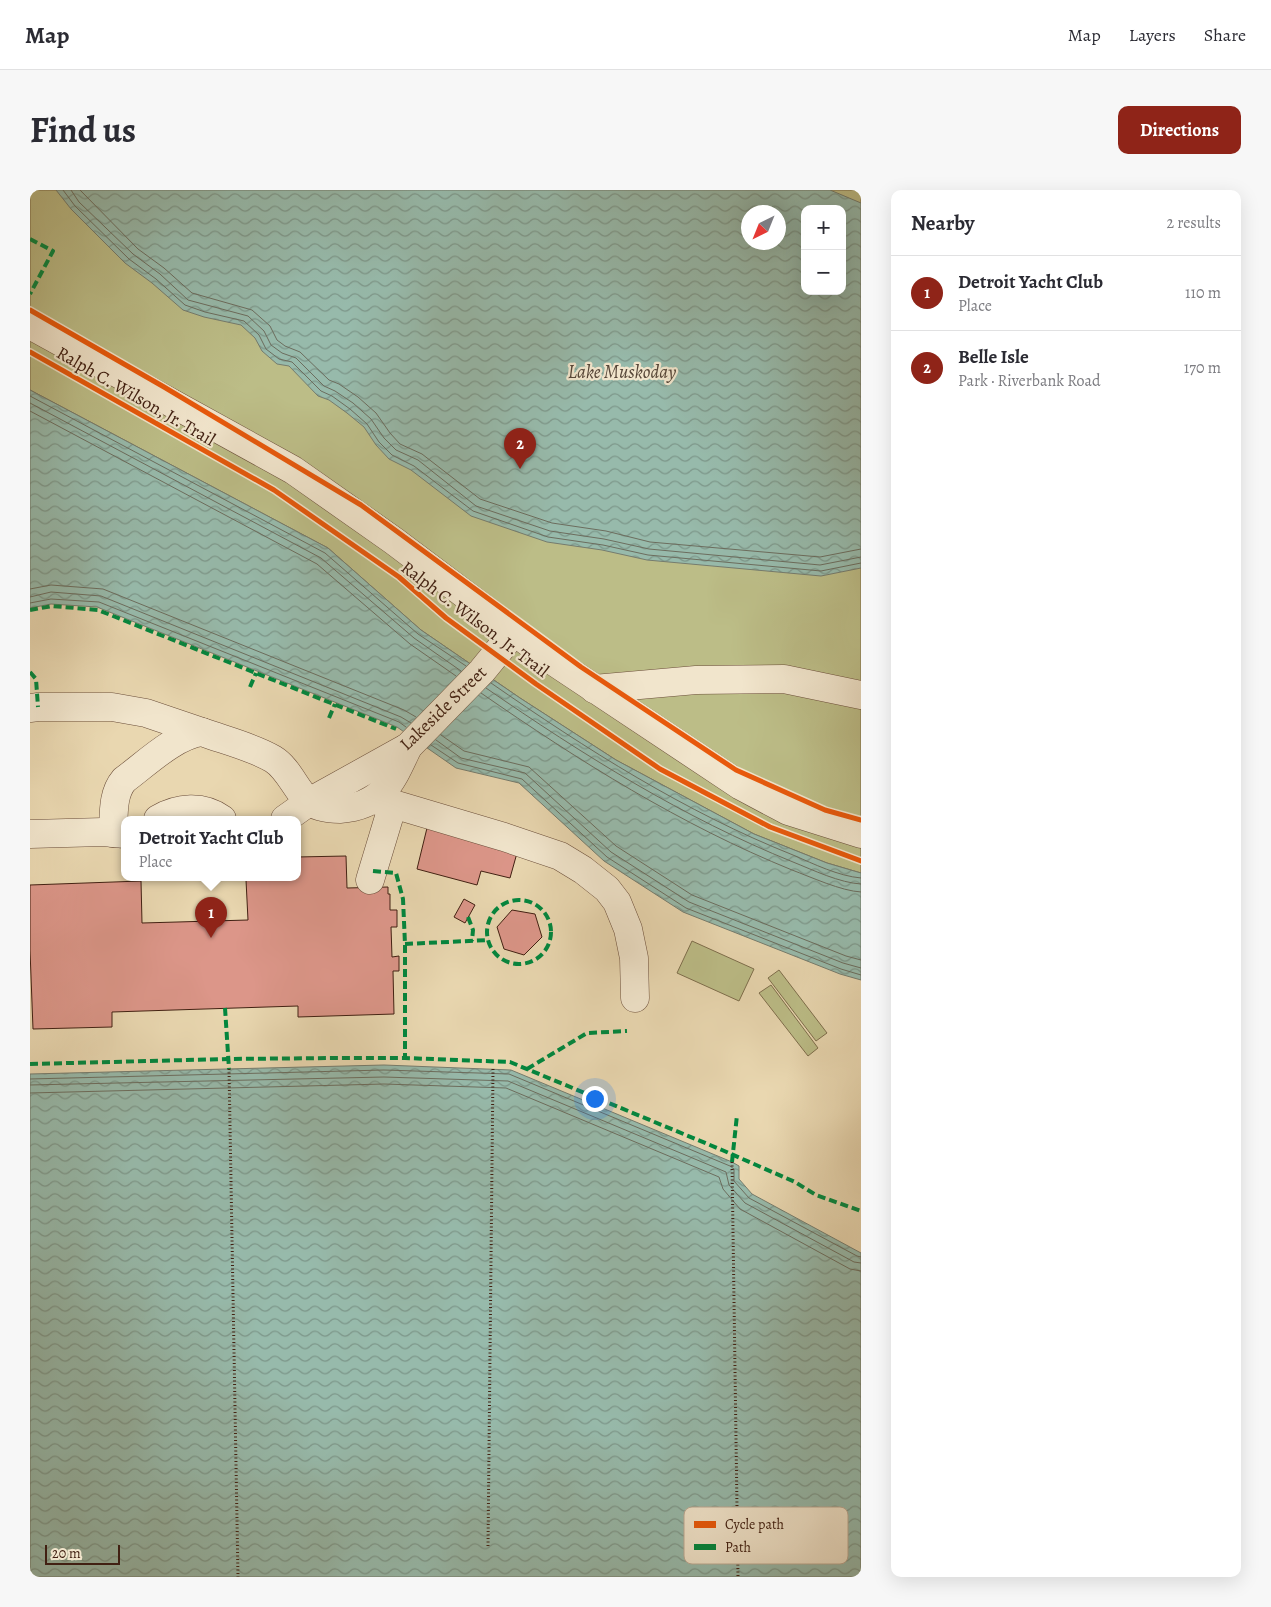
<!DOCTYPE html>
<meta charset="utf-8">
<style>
body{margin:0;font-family:Alegreya,serif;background:#f7f7f7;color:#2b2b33}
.controls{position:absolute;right:15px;top:15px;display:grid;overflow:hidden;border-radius:10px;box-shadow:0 5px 20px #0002}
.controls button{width:45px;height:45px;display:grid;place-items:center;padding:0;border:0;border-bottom:1px solid #e1e1e2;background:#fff;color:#2b2b33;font:25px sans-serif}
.compass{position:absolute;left:711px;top:15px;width:45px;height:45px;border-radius:50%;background:#fff;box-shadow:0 5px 20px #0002;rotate:223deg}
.scale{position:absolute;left:15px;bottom:12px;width:75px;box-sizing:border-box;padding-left:5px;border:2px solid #412012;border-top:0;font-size:14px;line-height:18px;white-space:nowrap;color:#412012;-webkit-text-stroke:4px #f1e5cc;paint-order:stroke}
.you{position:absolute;left:564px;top:908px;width:18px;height:18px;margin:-12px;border:4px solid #fff;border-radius:50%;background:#1a73e8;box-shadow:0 0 0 8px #1a73e833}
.badge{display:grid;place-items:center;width:32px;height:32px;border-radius:50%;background:#8f2418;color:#fff;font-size:16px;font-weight:700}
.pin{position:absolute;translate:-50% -41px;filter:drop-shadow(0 1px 2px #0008)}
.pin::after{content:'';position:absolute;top:26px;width:18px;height:15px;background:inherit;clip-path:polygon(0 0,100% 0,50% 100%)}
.popup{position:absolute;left:91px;top:626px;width:180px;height:65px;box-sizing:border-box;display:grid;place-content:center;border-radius:10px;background:#fff;filter:drop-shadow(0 1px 4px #0005);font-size:16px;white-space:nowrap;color:#7c7c81}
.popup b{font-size:19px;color:#2b2b33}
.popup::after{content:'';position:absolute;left:50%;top:100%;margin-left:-10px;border:10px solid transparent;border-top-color:#fff}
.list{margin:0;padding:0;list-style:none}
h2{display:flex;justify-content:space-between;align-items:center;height:65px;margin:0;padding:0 20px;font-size:21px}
h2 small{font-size:16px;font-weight:400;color:#7c7c81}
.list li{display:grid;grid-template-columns:32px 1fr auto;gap:15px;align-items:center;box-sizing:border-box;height:75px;padding:0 20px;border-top:1px solid #e1e1e2}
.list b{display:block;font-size:19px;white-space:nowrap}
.list p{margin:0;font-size:16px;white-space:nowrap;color:#7c7c81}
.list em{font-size:16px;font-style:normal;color:#7c7c81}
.map{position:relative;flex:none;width:831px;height:1387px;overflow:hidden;border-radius:10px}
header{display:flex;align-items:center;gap:30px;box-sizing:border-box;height:70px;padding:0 25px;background:#fff;border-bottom:1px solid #e1e1e2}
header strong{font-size:24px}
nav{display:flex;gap:28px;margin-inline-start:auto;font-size:18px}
.intro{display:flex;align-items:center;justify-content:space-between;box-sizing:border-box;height:120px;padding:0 30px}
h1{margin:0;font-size:35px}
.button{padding:12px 22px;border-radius:10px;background:#8f2418;color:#fff;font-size:18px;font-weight:700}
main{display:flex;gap:30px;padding:0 30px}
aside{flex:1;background:#fff;border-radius:10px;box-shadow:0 5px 20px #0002}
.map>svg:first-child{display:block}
</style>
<header>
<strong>Map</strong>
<nav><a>Map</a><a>Layers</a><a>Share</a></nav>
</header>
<div class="intro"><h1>Find us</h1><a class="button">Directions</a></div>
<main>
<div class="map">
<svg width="831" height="1387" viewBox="0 0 831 1387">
<defs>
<pattern id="water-waves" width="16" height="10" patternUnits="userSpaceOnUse" patternTransform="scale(1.25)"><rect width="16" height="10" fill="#97baab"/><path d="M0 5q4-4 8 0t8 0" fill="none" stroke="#7d978a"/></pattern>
</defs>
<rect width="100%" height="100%" fill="#e9d7b0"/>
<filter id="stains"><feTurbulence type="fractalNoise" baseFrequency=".004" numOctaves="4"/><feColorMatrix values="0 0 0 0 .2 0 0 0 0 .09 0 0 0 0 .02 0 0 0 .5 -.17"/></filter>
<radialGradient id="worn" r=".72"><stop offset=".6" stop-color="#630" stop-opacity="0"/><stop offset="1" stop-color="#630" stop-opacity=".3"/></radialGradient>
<g fill="#bcbd87" stroke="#7e6e4c" fill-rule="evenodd">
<path d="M0 0H831V683L797 673 724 644 586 570 490 508 391 440 298 358 0 200ZM775 19H812V101H775ZM718 22H748V52H718Z"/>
<path d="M662 751 724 779 709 811 647 783Z"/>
<path d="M749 780 797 843 786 851 738 788Z"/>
<path d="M741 795 788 858 778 866 729 803Z"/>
</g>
<g fill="url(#water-waves)" stroke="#757c6e" fill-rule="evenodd">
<path d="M26 0H800L831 13V378L791 386 617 370 572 360 517 352 441 326 381 280 359 269 346 255 334 237 317 223 299 210 288 206 259 176 247 174 232 161 225 148 211 135 174 127 153 120 122 93 95 73 41 19ZM775 19H812V101H775ZM718 22H748V52H718Z"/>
<path d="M0 200 298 358 391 440 490 508 586 570 724 644 797 673 831 683V790L810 784 653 722 574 671 489 593 426 578 367 537 67 417 21 414 0 418Z"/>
<path d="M354 875 481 880 702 972 709 976V989L722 1004 831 1063V1387H0V884Z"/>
</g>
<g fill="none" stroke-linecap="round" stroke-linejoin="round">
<g stroke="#6c6d5e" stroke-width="1">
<path d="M33 0 45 16 99 69 126 89 155 115 175 122 214 131 229 145 236 159 249 169 262 172 291 201 302 206 320 219 337 234 349 252 362 265 384 276 443 321 518 347 573 355 618 365 791 381 831 373"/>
<path d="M41 0 49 12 103 64 130 84 158 110 218 126 234 141 241 155 252 163 266 168 294 196 305 201 323 213 341 229 354 248 366 260 388 270 446 316 520 341 574 349 619 359 790 375 831 367"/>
<path d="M50 0 108 59 134 78 162 103 222 120 240 136 247 150 255 156 270 162 299 190 309 194 328 207 346 223 360 243 370 254 392 264 450 309 522 333 576 341 620 352 790 367 831 359"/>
<path d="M0 206 295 363 388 444 436 476"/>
<path d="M0 213 291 368 384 448 431 481"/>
<path d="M0 221 287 374 380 454 426 486"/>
<path d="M0 399 21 395 73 399 374 520 386 527"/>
<path d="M0 407 21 402 71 406 371 527 381 533"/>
<path d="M0 413 21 409 69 412 369 532 376 537"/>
<path d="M461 493C556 559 655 622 763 665 784 674 808 686 831 688"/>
<path d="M456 498C553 565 654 628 763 672 783 680 810 693 831 694"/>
<path d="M451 503C549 571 651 635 762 680 781 687 811 701 831 702"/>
<path d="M411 545 434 561 499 577 586 656 662 705 816 766 831 770"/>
<path d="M406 550 431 568 495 583 581 662 659 712 813 773 831 778"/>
<path d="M401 555 428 573 492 589 577 667 656 718 811 779 831 785"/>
<path d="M0 889 354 880 479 884 700 976 704 979V991L719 1008 827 1066 831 1067"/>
<path d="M0 895 354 887 478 891 696 982 699 995 715 1013 824 1072 831 1073"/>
<path d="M0 903 354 894 476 898 689 987 693 999 710 1019 820 1079 831 1081"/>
</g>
</g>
<g fill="#dc9689" stroke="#412012">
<path d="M397 638 487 663 480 688 451 681 447 695 387 679Z"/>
<path d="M316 666 317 698 358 697V704H360V720H367V737H361L362 767 369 766V781H363L364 824 268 827V816L82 822V837L3 839 0 760V695L111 691 112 733 218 730 216 690 264 689V687H267V667Z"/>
<path d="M434 709 445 715 435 733 424 727Z"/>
<path d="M482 720 505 724 512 747 494 765 474 759 467 737Z"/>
</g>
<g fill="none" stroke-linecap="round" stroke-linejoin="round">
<defs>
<g id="minor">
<path d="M0 135 263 280 364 351 526 473 711 596 758 621 831 644"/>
<path d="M564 499 666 490 754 489 831 505"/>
<path d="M0 518 8 517H82L116 523 172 542"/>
<path d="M343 610 363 614 474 647 530 666 553 680 577 699 587 712 598 739 604 768 605 808"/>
<path d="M128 629C148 617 173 615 192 629"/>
<path d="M255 629 279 612 378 557 452 481 484 442"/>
<path d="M83 643C84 625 82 604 94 590 117 573 144 546 172 542 194 550 223 557 243 569 258 578 265 598 277 610 286 617 299 619 310 619 353 616 362 591 378 557"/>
<path d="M0 644 73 642 95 644"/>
<path d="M340 690 363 614"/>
</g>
</defs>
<use href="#minor" stroke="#6b4e3a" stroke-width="29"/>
<g stroke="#412012" stroke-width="3" stroke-dasharray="1 2.5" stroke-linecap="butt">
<path d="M199 879 208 1387"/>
<path d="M702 972 708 1387"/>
<path d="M458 1356 463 879"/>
</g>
<use href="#minor" stroke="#f1e5cc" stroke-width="28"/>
<g stroke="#00873e" stroke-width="4" stroke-dasharray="8 4" stroke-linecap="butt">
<path d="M0 49 23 61 0 104"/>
<path d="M0 420 22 416 68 420 366 539"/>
<path d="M0 482 6 489 8 517"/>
<path d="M220 497 226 483"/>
<path d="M299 528 305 514"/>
<path d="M343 681 366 683 373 709 375 754V868"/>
<circle cx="489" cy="742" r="32"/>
<path d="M438 727 443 740 442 751"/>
<path d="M375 754 459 750"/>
<path d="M195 818 199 879"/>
<path d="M0 874 198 869 304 868H375L480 872 692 960 765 992 786 1005 831 1021"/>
<path d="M497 879 557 843 597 841"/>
<path d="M702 972 707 925"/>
</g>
<defs>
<g id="cycleway">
<path d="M0 120 134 197 331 315 551 477 706 580 795 620 831 630"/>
<path d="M0 162 244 300 369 387 416 428 506 494 630 579 740 637 831 671"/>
</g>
</defs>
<use href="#cycleway" stroke="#f1e5cc" stroke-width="8"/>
<use href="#cycleway" stroke="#e8590c" stroke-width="5"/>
</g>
<g text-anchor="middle" stroke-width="4.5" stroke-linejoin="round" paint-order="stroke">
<g font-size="18" fill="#412012" stroke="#f1e5cc">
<text transform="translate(106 206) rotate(30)" y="6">Ralph C. Wilson, Jr. Trail</text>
<text transform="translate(445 429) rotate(37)" y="6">Ralph C. Wilson, Jr. Trail</text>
<text transform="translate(413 518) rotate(-44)" y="6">Lakeside Street</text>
</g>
<g font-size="19" font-style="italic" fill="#564638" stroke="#f1e5cc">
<text x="592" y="188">Lake Muskoday</text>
</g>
</g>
<rect x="654" y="1317" width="164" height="57" rx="8" fill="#f1e5cc" stroke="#bcaa94" stroke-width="1"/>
<rect x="664" y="1331" width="22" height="7" fill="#e8590c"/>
<rect x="664" y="1354" width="22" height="6" fill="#00873e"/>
<g font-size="14" fill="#412012">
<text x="695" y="1339">Cycle path</text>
<text x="695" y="1362">Path</text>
</g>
<rect width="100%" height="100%" filter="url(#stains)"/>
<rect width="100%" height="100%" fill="url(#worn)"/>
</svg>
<div class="controls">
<button>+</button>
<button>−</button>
</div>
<svg class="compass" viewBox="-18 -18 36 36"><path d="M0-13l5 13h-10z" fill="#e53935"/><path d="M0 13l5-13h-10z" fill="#7c7c81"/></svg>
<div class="scale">20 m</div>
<div class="you"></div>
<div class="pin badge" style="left:181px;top:748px">1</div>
<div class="popup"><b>Detroit Yacht Club</b>Place</div>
<div class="pin badge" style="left:490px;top:279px">2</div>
</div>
<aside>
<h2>Nearby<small>2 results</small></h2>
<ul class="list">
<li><span class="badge">1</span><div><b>Detroit Yacht Club</b><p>Place</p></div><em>110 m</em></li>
<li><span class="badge">2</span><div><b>Belle Isle</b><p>Park · Riverbank Road</p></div><em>170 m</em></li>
</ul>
</aside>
</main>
